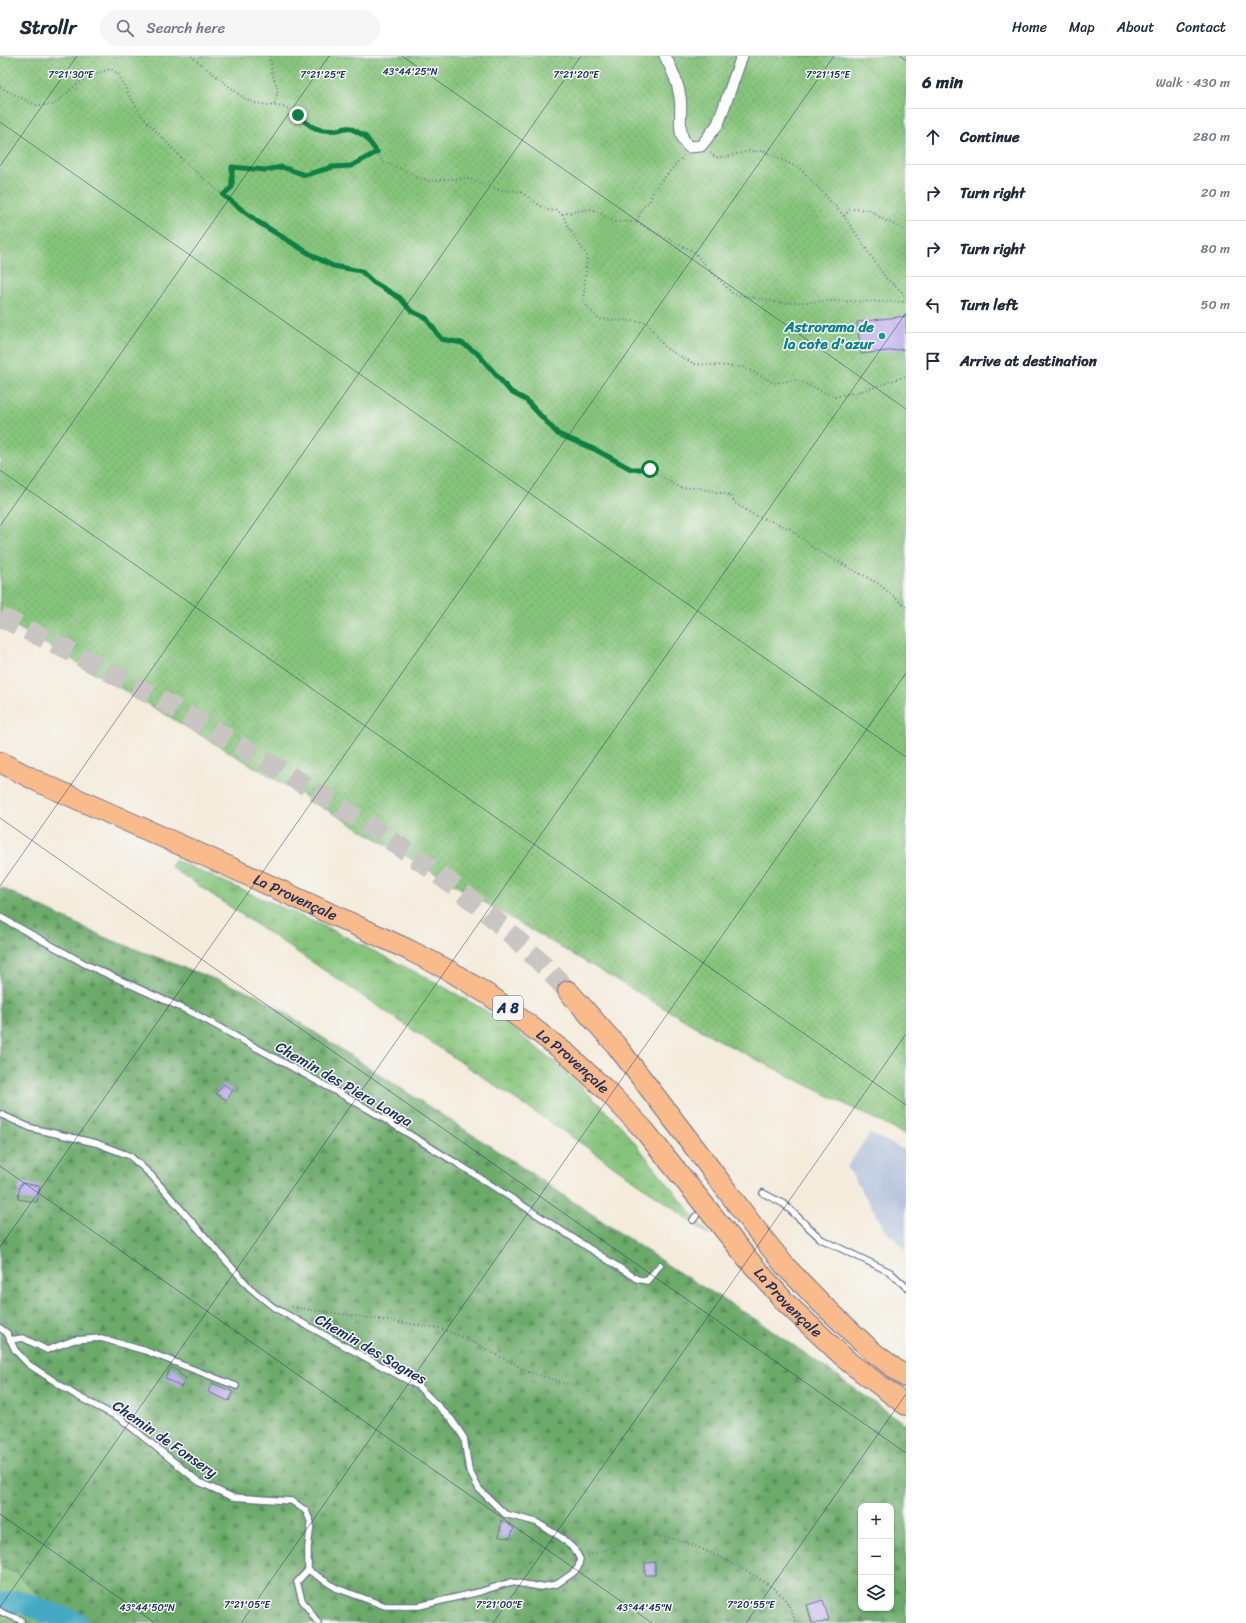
<!DOCTYPE html>
<meta charset="utf-8">
<style>
body{margin:0;font-family:Sriracha,sans-serif;background:#f6f6f7;color:#1f2937}
.controls{position:absolute;right:12px;bottom:12px;display:grid;overflow:hidden;border-radius:8px;box-shadow:0 1px 3px #0004}
.controls button{width:36px;height:36px;display:grid;place-items:center;padding:0;border:0;border-bottom:1px solid #e0e1e3;background:#fff;color:#1f2937;font:20px sans-serif}
.stop{position:absolute;width:12px;height:12px;margin:-9px;border:3px solid #0b8043;border-radius:50%;background:#fff}
.stop.end{background:#0b8043;border-color:#fff;box-shadow:0 1px 4px #0008}
.list{margin:0;padding:0;list-style:none}
h2{display:flex;justify-content:space-between;align-items:center;height:52px;margin:0;padding:0 16px;font-size:17px}
h2 small{font-size:13px;font-weight:400;color:#747a83}
.list li{display:grid;grid-template-columns:26px 1fr auto;gap:12px;align-items:center;box-sizing:border-box;height:56px;padding:0 16px;border-top:1px solid #e0e1e3}
.list b{display:block;font-size:15px;white-space:nowrap}
.list em{font-size:13px;font-style:normal;color:#747a83}
.icon{flex:none;width:22px;height:22px;fill:none;stroke:currentColor;stroke-width:2;stroke-linecap:round;stroke-linejoin:round}
.map{position:relative;flex:none;width:906px;height:1567px;overflow:hidden}
header{display:flex;align-items:center;gap:24px;box-sizing:border-box;height:56px;padding:0 20px;background:#fff;border-bottom:1px solid #e0e1e3}
header strong{font-size:19px}
nav{display:flex;gap:22px;margin-inline-start:auto;font-size:14px}
.search{width:280px;height:36px;background:#f6f6f7;display:flex;align-items:center;gap:10px;box-sizing:border-box;padding:0 14px;border-radius:22px;color:#747a83;font-size:15px}
main{display:flex}
aside{flex:1;background:#fff}
.map>svg:first-child{display:block}
</style>
<header>
<strong>Strollr</strong>
<div class="search"><svg class="icon" aria-label="search" viewBox="0 0 24 24"><circle cx="10" cy="10" r="6"/><path d="M15 15l6 6"/></svg>Search here</div>
<nav><a>Home</a><a>Map</a><a>About</a><a>Contact</a></nav>
</header>
<main>
<div class="map">
<svg width="906" height="1567" viewBox="0 0 906 1567">
<defs>
<pattern id="grass-tufts" width="24" height="20" patternUnits="userSpaceOnUse"><rect width="24" height="20" fill="#86c47b"/><path d="M3 7l-1-3M5 7V3M7 7l1-3M15 17l-1-3M17 17v-4M19 17l1-3" fill="none" stroke="#6da068"/></pattern>
<pattern id="forest-firs" width="22" height="20" patternUnits="userSpaceOnUse"><rect width="22" height="20" fill="#6caa6b"/><path d="M5 1l3.5 6h-7zM16 11l3.5 6h-7z" fill="#588b5b"/></pattern>
<pattern id="park-dots" width="8" height="8" patternUnits="userSpaceOnUse"><rect width="8" height="8" fill="#86c47b"/><path d="M2 2h.1M6 6h.1" fill="none" stroke="#6da068" stroke-width="1.8" stroke-linecap="round"/></pattern>
</defs>
<rect width="100%" height="100%" fill="#f6f6f2"/>
<filter id="ink" filterUnits="userSpaceOnUse"><feTurbulence type="fractalNoise" baseFrequency=".025" numOctaves="2"/><feDisplacementMap in="SourceGraphic" scale="8" xChannelSelector="R" yChannelSelector="G"/><feConvolveMatrix kernelMatrix="1 2 1 2 8 2 1 2 1" color-interpolation-filters="sRGB"/></filter>
<filter id="wash" filterUnits="userSpaceOnUse"><feTurbulence type="fractalNoise" baseFrequency=".012" numOctaves="4" result="noise"/><feDisplacementMap in="SourceGraphic" scale="16" xChannelSelector="R" yChannelSelector="G"/><feGaussianBlur stdDeviation="0.9" result="paint"/><feColorMatrix in="noise" values="0 0 0 0 0 0 0 0 0 0 0 0 0 0 0 0 0 1.4 0 .05"/><feComposite in="paint" operator="in"/></filter>
<g filter="url(#wash)">
<rect width="100%" height="100%" fill="#f4ebdb"/>
<path fill="#b7c5de" d="M870 1077 906 1095V1194L888 1177 847 1111Z"/>
<g fill="url(#grass-tufts)" stroke="#507a6c">
<path d="M175 804 328 872 433 925 502 964 563 1013 622 1071 710 1180 672 1151 591 1094 171 811Z"/>
<path d="M0 1510 16 1517 67 1567H0Z"/>
</g>
<path fill="url(#forest-firs)" stroke="#446c64" fill-rule="evenodd" d="M0 831 106 882 259 940 502 1098 675 1214 765 1269 906 1369V1567H67L16 1517 0 1510ZM861 1450H891V1552H861Z"/>
<path fill="url(#park-dots)" stroke="#507a6c" d="M0 0H906V1079L720 985 0 561Z"/>
<g fill="none" stroke-linecap="round" stroke-linejoin="round">
<path stroke="#45a9c5" stroke-width="22" d="M0 1548 18 1545 77 1567"/>
</g>
<g id="blocks">
<g fill="#b4a1ec">
<path d="M906 260V293L861 298 857 266Z"/>
<path d="M223 1028 233 1034 227 1044 216 1038Z"/>
<path d="M22 1127 40 1130 37 1146 18 1143 20 1128 22 1129Z"/>
<path d="M171 1311 180 1316 179 1318 186 1322 181 1331 165 1322Z"/>
<path d="M212 1327 233 1336 229 1345 208 1336Z"/>
<path d="M501 1464 514 1472 510 1482 499 1481Z"/>
<path d="M655 1506V1519H645V1507Z"/>
<path d="M823 1544 829 1564 823 1566V1567H812L807 1549Z"/>
</g>
</g>
</g>
<g filter="url(#ink)">
<use href="#blocks" fill-opacity="0" stroke="#67718a" stroke-width="1"/>
<g fill="none" stroke-linecap="round" stroke-linejoin="round">
<path stroke="#c9c5c2" stroke-width="20" stroke-dasharray="20 10" stroke-linecap="butt" d="M0 561C96 606 189 658 280 714 351 757 422 802 486 856 515 881 542 907 568 935"/>
<defs>
<g id="lane">
<path d="M0 861 87 909 195 958 366 1052 463 1111 637 1223 647 1225 660 1209"/>
<path d="M0 1058 31 1072 96 1087 130 1100 151 1119 250 1232 273 1251 418 1330 452 1364 464 1382 469 1414 479 1433 505 1458 536 1466 562 1482 575 1494 580 1503 578 1512 573 1517 557 1528 541 1531 511 1526 479 1536 419 1550H385L336 1532 308 1514 297 1526 302 1544 318 1567"/>
<path d="M763 1137 784 1148 821 1183 890 1216 906 1231"/>
<path d="M693 1164 696 1160"/>
<path d="M0 1272 7 1277 15 1294 28 1308 77 1340 121 1363 199 1426 232 1441 292 1445 306 1455 311 1467 308 1491V1514"/>
<path d="M10 1284 23 1282 47 1294 74 1284 101 1282 146 1295 236 1330"/>
<path d="M0 1555C6 1560 14 1560 21 1564V1567"/>
</g>
<path id="street" d="M665 0C672 13 678 26 680 41 683 57 675 79 689 91L701 90 718 68 742 0"/>
<g id="highway">
<path id="s1" d="M0 706 39 726 232 812 409 894 450 915 492 941 567 998 608 1036 644 1074 747 1202 786 1247 850 1307 906 1349"/>
<path d="M568 935 616 989 695 1092 751 1167 785 1210 821 1247 873 1296 906 1321"/>
</g>
</defs>
<use href="#lane" stroke="#67718a" stroke-width="8"/>
<use href="#street" stroke="#67718a" stroke-width="13"/>
<use href="#highway" stroke="#67718a" stroke-width="22"/>
<g stroke="#67718a" stroke-width="2" stroke-dasharray="1 3" stroke-linecap="butt">
<path d="M191 0 245 43 255 47 283 51 291 54 311 71 338 74 348 71 350 72 365 80 385 107 403 113 419 122 430 125 466 122 500 134 520 135 542 151 550 155 556 154 562 158 590 153 596 155 615 166H637L642 152 650 145 653 135 683 100"/>
<path d="M270 0 272 17 278 34 274 49"/>
<path d="M0 31 35 49H53L87 20 111 13 118 18 129 39 143 61 189 110 223 139 258 166 315 201 333 210 361 215 373 226 400 242 411 255 426 262 441 283 463 287 477 297 511 337 526 344 558 379 596 393 631 413H650L680 432H698L730 439 735 447 754 459 789 472 815 493 879 528 906 551"/>
<path d="M710 97 715 101H726L749 95H764L802 114 844 160 885 221 902 236 906 243"/>
<path d="M223 139 232 131V111L265 114 282 111 305 119 333 111 351 109 377 96"/>
<path d="M562 158 570 174 587 200 583 246 599 263 647 266 665 292 695 308 744 311 774 327 797 324 835 341 866 334 906 320"/>
<path d="M844 160 851 153 870 154 886 165 906 174"/>
<path d="M637 166 663 181 693 195 708 212 733 238 783 247 829 245 906 246"/>
<path d="M292 1251 439 1272 465 1282 529 1316 567 1328"/>
<path d="M588 1500C611 1491 637 1480 662 1481 687 1482 765 1521 782 1540 789 1547 792 1558 796 1567"/>
</g>
<use href="#lane" stroke="#fff" stroke-width="5.5"/>
<use href="#street" stroke="#fff" stroke-width="11"/>
<use href="#highway" stroke="#fabb8c" stroke-width="20"/>
</g>
</g>
<g fill="none" stroke-linecap="round" stroke-linejoin="round" filter="url(#ink)">
<path stroke="#0b8043" stroke-width="5" d="M298 59C311 72 318 76 338 74 343 73 346 71 350 72L365 80 377 96 351 110 333 111 305 119 282 111 265 114 232 111V131L223 139 258 166 315 201 333 210 361 215 373 226 400 242 411 255 426 262 441 283 462 287 477 297 511 336 526 344 558 378 596 394 631 413H650"/>
</g>
<path fill="none" stroke="#1b2f5e" stroke-width="1" stroke-opacity="0.45" d="M402 0 906 353M899 0 906 5M0 66 906 701M0 110 77 0M0 414 906 1049M0 470 329 0M0 762 906 1397M0 830 581 0M0 1110 652 1567M0 1191 834 0M0 1458 155 1567M0 1551 906 257M241 1567 906 617M493 1567 906 978M746 1567 906 1338"/>
<circle fill="#0f9aa8" stroke="#f6f6f2" stroke-width="1.5" cx="882" cy="280" r="4"/>
<g text-anchor="middle" stroke-width="3" stroke-linejoin="round" paint-order="stroke">
<rect fill="#f6f6f2" stroke="#5d6b8a" stroke-width="1" x="493" y="940" width="30" height="24" rx="3"/>
<g font-size="14" font-weight="bold" fill="#1b2f5e">
<text x="508" y="957">A 8</text>
</g>
<g font-size="15" font-weight="bold" fill="#0d838f" stroke="#f6f6f2" text-anchor="end">
<text x="874" y="276">Astrorama de<tspan x="874" dy="17">la cote d'azur</tspan></text>
</g>
<g font-size="15" fill="#1b2f5e" stroke="#f6f6f2">
<text dy="5" stroke="none"><textPath href="#s1" startOffset="325">La Provençale</textPath></text>
<text dy="5" stroke="none"><textPath href="#s1" startOffset="649">La Provençale</textPath></text>
<text transform="translate(344 1028) rotate(30)" y="5">Chemin des Piera Longa</text>
<text dy="5" stroke="none"><textPath href="#s1" startOffset="973">La Provençale</textPath></text>
<text transform="translate(371 1293) rotate(30)" y="5">Chemin des Sagnes</text>
<text transform="translate(165 1383) rotate(35)" y="5">Chemin de Fonsery</text>
</g>
</g>
<g font-size="10" text-anchor="middle" fill="#1b2f5e" stroke="#f6f6f2" stroke-width="3" stroke-linejoin="round" paint-order="stroke">
<text x="410" y="19">43°44'25"N</text>
<text x="71" y="22">7°21'30"E</text>
<text x="323" y="22">7°21'25"E</text>
<text x="576" y="22">7°21'20"E</text>
<text x="828" y="22">7°21'15"E</text>
<text x="247" y="1552">7°21'05"E</text>
<text x="499" y="1552">7°21'00"E</text>
<text x="751" y="1552">7°20'55"E</text>
<text x="147" y="1555">43°44'50"N</text>
<text x="644" y="1555">43°44'45"N</text>
</g>
</svg>
<div class="controls">
<button>+</button>
<button>−</button>
<button><svg class="icon" aria-label="layers" viewBox="0 0 24 24"><path d="M12 4l9 5-9 5-9-5zM3 14l9 5 9-5"/></svg></button>
</div>
<div class="stop" style="left:650px;top:413px"></div>
<div class="stop end" style="left:298px;top:59px"></div>
</div>
<aside>
<h2>6 min<small>Walk · 430 m</small></h2>
<ul class="list">
<li><svg class="icon" aria-label="ahead" viewBox="0 0 24 24"><path d="M12 20V5M6 11l6-6 6 6"/></svg><div><b>Continue</b></div><em>280 m</em></li>
<li><svg class="icon" aria-label="right" viewBox="0 0 24 24"><path d="M7 20v-9h11M14 6l5 5-5 5"/></svg><div><b>Turn right</b></div><em>20 m</em></li>
<li><svg class="icon" aria-label="right" viewBox="0 0 24 24"><path d="M7 20v-9h11M14 6l5 5-5 5"/></svg><div><b>Turn right</b></div><em>80 m</em></li>
<li><svg class="icon" aria-label="left" viewBox="0 0 24 24"><path d="M17 20v-9H6M10 6l-5 5 5 5"/></svg><div><b>Turn left</b></div><em>50 m</em></li>
<li><svg class="icon" aria-label="arrive" viewBox="0 0 24 24"><path d="M6 21V4h12l-3 4 3 4H6"/></svg><div><b>Arrive at destination</b></div></li>
</ul>
</aside>
</main>
